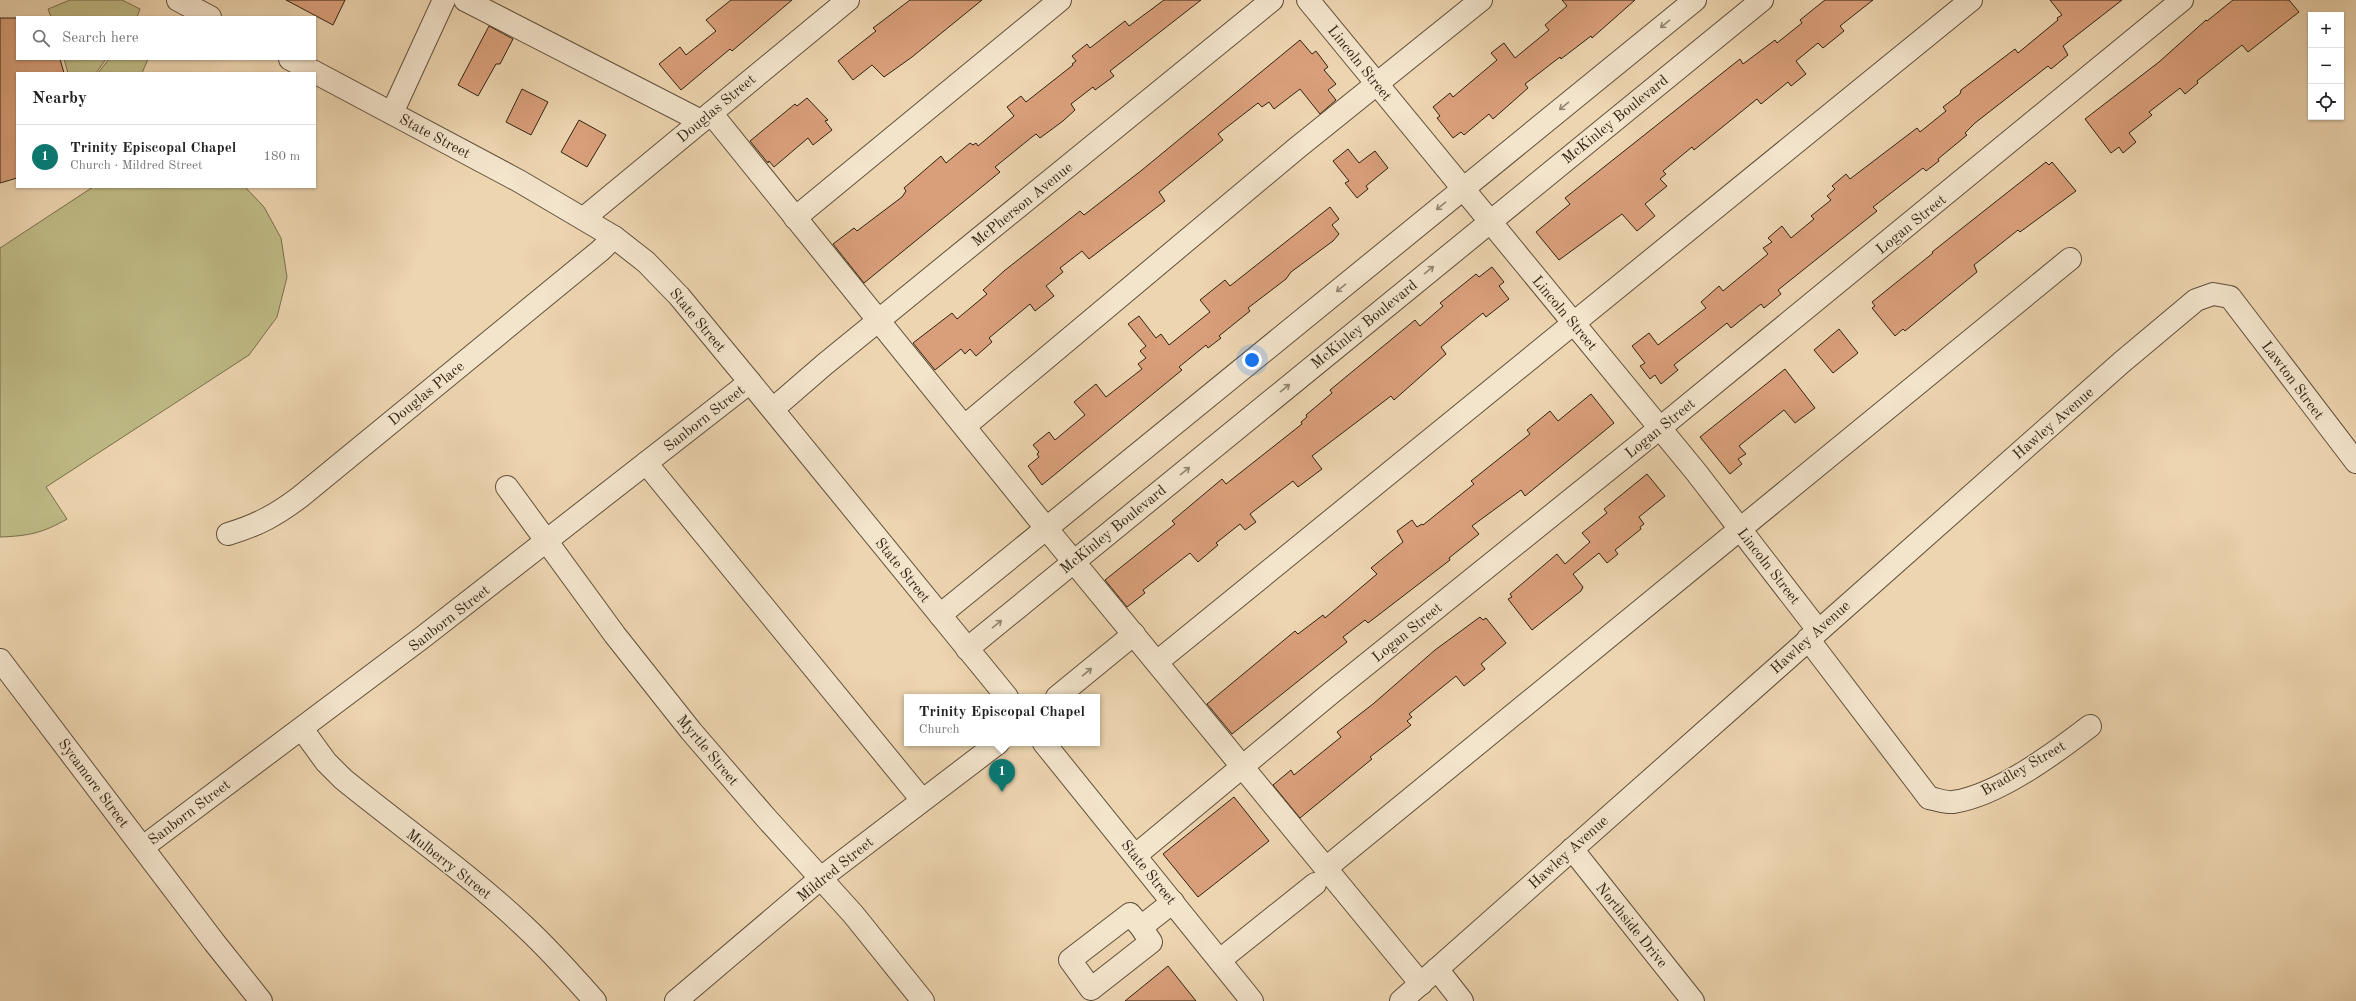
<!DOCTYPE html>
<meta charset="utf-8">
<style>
body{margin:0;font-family:"Old Standard TT",serif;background:#f6f6f6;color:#222}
.controls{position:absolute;right:12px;top:12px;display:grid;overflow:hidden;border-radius:0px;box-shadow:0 1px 3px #0004}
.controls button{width:36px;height:36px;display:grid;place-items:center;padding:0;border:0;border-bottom:1px solid #e0e0e0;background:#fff;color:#222;font:20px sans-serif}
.you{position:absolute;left:1252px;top:360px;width:14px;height:14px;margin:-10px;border:3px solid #fff;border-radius:50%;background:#1a73e8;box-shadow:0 0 0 6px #1a73e833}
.badge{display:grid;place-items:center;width:26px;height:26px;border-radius:50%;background:#0f766e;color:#fff;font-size:13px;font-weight:700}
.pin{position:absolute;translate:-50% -33px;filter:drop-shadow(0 1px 2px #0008)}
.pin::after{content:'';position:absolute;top:21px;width:14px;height:12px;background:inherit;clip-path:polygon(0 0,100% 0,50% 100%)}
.popup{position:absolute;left:904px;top:694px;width:196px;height:52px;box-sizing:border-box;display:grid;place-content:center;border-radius:0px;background:#fff;filter:drop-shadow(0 1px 3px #0005);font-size:13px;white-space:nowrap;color:#767676}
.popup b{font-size:15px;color:#222}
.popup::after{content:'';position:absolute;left:50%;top:100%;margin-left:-8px;border:8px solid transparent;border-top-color:#fff}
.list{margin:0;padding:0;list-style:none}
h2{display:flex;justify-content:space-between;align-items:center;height:52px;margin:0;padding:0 16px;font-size:17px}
h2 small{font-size:13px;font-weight:400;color:#767676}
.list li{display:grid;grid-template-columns:26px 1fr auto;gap:12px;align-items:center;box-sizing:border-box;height:64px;padding:0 16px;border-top:1px solid #e0e0e0}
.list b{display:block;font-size:15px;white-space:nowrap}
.list p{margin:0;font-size:13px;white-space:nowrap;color:#767676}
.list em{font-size:13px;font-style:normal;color:#767676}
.icon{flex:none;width:22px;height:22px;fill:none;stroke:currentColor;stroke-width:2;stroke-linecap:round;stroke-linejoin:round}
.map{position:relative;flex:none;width:2356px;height:1001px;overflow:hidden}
.search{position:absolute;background:#fff;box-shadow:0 1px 3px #0004;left:16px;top:16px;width:300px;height:44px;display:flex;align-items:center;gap:10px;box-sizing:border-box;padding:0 14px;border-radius:0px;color:#767676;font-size:15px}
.panel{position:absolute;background:#fff;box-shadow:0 1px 3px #0004;left:16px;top:72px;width:300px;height:116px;border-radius:0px}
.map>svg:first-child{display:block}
</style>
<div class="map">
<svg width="2356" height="1001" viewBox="0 0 2356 1001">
<rect width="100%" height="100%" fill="#edd5b0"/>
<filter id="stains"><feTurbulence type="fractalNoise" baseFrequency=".005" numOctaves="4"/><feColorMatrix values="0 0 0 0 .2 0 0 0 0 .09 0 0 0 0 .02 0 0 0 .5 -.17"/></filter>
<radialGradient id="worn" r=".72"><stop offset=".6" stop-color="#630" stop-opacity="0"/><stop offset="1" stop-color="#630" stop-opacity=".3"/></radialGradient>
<g fill="#bfbb86" stroke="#786f4d">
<path d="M70 0H122L140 9 137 17H51L48 9Z"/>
<path d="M64 59H106L96 73H68Z"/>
<path d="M109 59H148L142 73H98Z"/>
<path d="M93 187H245L264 207 281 238 287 277 277 317 249 355 46 487 67 519C43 533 28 536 0 537V248Z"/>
</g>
<g fill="#d99f7a" stroke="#312314">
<path d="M286 0H345L333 25Z"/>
<path d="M731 0H792L732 51 730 49 681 90 659 64 680 47 686 55 716 31 706 20Z"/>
<path d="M910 0H982L912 57 884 77 872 65 853 80 838 61 876 31 873 28Z"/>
<path d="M1164 0H1201L1110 71 1114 76 1095 90 1093 87 1071 104 1075 110 1063 121 1040 138 1036 134 1032 137 995 167 1000 172 864 283 833 244 854 228 857 231 902 197 906 191 904 188 941 156 946 163 970 143 973 145 976 143 978 146 1014 116 1007 107 1021 96 1026 102 1073 65 1072 64 1076 61 1072 56 1087 44 1090 48 1125 21 1129 26Z"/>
<path d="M1562 0H1635L1592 38 1591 36 1561 59 1560 57 1525 84 1528 88 1493 119 1489 114 1464 135 1461 132 1453 138 1437 118 1440 116 1433 107 1450 93 1453 97 1497 60 1491 53 1504 43 1515 58 1549 30 1545 25 1567 6Z"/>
<path d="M1825 0H1873L1840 26 1844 31 1823 48 1818 43 1796 61 1806 74 1791 86 1788 82 1761 104 1757 99 1694 150 1692 147 1663 171 1666 174 1660 179 1667 186 1645 204 1655 216 1637 231 1622 214 1559 260 1536 232 1570 204 1565 198 1740 59 1743 64 1775 40 1777 43 1802 23 1800 20Z"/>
<path d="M2050 0H2122L2063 46 2068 55 2051 69 2048 66 1975 123 1965 133 1967 135 1938 159 1939 161 1926 171 1923 168 1873 207 1877 211 1778 290 1781 294 1764 308 1761 304 1731 328 1727 323 1674 365 1678 370 1661 384 1655 375 1650 379 1640 366 1645 363 1632 346 1649 333 1658 345 1706 308 1701 302 1719 286 1723 291 1768 254 1763 248 1772 242 1768 238 1782 226 1791 238 1814 219 1811 216 1831 200 1827 196 1835 189 1832 186 1846 174 1850 179 1917 128 1920 132 1946 111 1943 107 1960 94 1961 90 2015 49 2018 53 2058 20 2057 18 2062 15Z"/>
<path d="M2233 0H2289L2299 12 2248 52 2242 45 2197 81 2198 83 2185 94 2180 88 2149 112 2152 115 2129 133 2136 142 2123 153 2119 147 2111 153 2085 119 2159 62 2206 20 2207 21Z"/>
<path d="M0 18H17V59H60L64 73H17V178L0 183Z"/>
<path d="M489 26 513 39 500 64H496L478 96 458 85Z"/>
<path d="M1300 40 1312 54 1316 51 1328 67 1324 70 1336 84 1328 90 1336 100 1320 114 1300 89 1274 109 1269 102 1262 107 1258 103 1218 134 1223 140 1159 192 1165 201 1089 259 1082 251 1060 268 1063 272 1046 286 1054 296 1035 311 1030 304 989 338 992 342 976 356 970 349 965 354 961 349 935 370 913 343 952 313 957 319 987 294 983 290 1004 271 1080 211 1084 215 1142 170Z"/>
<path d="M522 89 548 102 531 135 506 122Z"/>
<path d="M807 98 828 120 825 121 832 130 813 145 808 138 774 167 769 161 768 163 750 141 795 104 797 106Z"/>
<path d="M579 120 606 135 587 167 561 152Z"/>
<path d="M1348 149 1359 163 1375 151 1388 168 1366 186 1368 189 1357 198 1345 183 1349 181 1333 161Z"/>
<path d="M2046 162 2049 165 2052 162 2076 191 2020 232 2018 230 1974 265 1977 272 1905 331 1903 329 1895 336 1872 308 1875 306 1872 302 1933 253 1932 252Z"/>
<path d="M1330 207 1339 219 1332 225 1339 234 1333 241 1291 272 1286 279 1248 308 1250 311 1219 336 1221 338 1208 348 1206 345 1179 367 1182 370 1042 485 1028 466 1039 457 1037 454 1039 452 1033 445 1049 432 1055 440 1085 415 1074 402 1096 384 1106 397 1142 369 1138 364 1146 358 1140 351 1146 346 1128 324 1139 316 1156 338 1161 334 1169 345 1210 312 1200 300 1225 280 1230 286Z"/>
<path d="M1492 267 1504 282 1499 286 1509 299 1486 317 1483 313 1441 347 1446 354 1394 400 1391 396 1312 456 1322 469 1298 487 1293 481 1250 514 1256 522 1245 530 1240 524 1216 543 1218 545 1198 562 1190 553 1143 590 1145 593 1127 607 1105 580 1175 524 1172 521 1222 479 1226 484 1302 424 1301 422 1307 417 1306 415 1332 393 1330 390 1415 320 1420 326 1443 306 1440 303 1476 274 1479 277Z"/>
<path d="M1839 329 1858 353 1833 373 1814 350Z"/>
<path d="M1785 369 1815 408 1795 423 1784 410 1739 446 1746 454 1738 459 1742 464 1730 474 1700 437Z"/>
<path d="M1591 394 1614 423 1525 496 1521 490 1472 526 1479 534 1449 558 1450 560 1368 623 1365 620 1343 637 1347 642 1232 734 1207 704 1295 631 1298 634 1323 615 1325 618 1377 574 1371 568 1403 542 1397 531 1412 520 1417 527 1422 524 1423 525 1474 484 1471 481 1530 434 1527 430 1550 411 1558 421Z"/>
<path d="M1647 474 1665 496 1639 517 1644 524 1640 527 1641 529 1615 550 1618 554 1607 563 1599 553 1573 574 1583 587 1581 591 1532 630 1508 599 1512 597 1510 594 1557 554 1565 564 1590 542 1582 533 1607 513 1604 509Z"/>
<path d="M1480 617 1483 620 1486 618 1506 643 1481 664 1485 669 1464 686 1456 676 1409 714 1412 717 1407 721 1411 725 1370 757 1372 759 1300 818 1273 785 1291 770 1294 775 1341 737 1337 732 1373 704 1435 650Z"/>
<path d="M1234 797 1269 841 1198 897 1163 854Z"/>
<path d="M1168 966 1196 1001H1125Z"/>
</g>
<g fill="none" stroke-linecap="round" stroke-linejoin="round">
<defs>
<g id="minor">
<path d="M178 0 210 17"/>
<path d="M465 0 701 121"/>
<path d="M1308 0 1696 472 1818 630"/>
<path d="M290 59 519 181 614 237 646 262 679 296 750 382 1007 697"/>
<path d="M392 113 444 0"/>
<path d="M711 113 1046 528 1421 984"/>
<path d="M584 218 848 0"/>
<path d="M795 218 1060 0"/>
<path d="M773 409 825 364 1272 0"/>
<path d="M965 426 1297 148 1481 0"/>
<path d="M646 463 922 800"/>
<path d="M507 487 615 635 691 731 767 819 853 914 923 1001"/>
<path d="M228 534C258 525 276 515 300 497L601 250 614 237"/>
<path d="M940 615 1695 0"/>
<path d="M1808 639 1929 798C1936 799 1946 803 1953 802 1997 796 2055 753 2090 726"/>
<path d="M967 649 1762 0"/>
<path d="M0 660 214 942 261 1001"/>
<path d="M1157 662 1971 0"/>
<path d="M1057 697 1134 634"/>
<path d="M302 729 326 762 343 779C403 828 468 873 524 926 550 950 572 975 595 1001"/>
<path d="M1044 743 1252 1001"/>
<path d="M143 847 423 637 750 382"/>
<path d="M1572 849 1693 1001"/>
<path d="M1136 855 1331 693 1660 428 2182 0"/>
<path d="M1326 868 2070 259"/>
<path d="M1141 927 1130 914 1070 960 1091 989 1151 942 1141 927 1173 902"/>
<path d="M1220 960 1315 884"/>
<path d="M1437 969 1462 1001"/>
<path d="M676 1001 821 878 998 743"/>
<path d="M1401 1001 2122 362 2196 300 2213 294 2230 297 2356 462"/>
</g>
</defs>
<use href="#minor" stroke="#60503b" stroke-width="24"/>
<use href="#minor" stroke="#f3e4cc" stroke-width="22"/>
</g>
<defs><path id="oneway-shaft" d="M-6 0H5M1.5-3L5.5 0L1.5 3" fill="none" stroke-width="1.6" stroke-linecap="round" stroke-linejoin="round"/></defs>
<g stroke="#928470">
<use href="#oneway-shaft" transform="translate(1665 24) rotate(141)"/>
<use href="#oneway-shaft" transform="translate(1564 106) rotate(141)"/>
<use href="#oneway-shaft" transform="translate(1441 206) rotate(141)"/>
<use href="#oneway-shaft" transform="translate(1429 270) rotate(-39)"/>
<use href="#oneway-shaft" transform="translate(1341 288) rotate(141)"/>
<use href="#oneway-shaft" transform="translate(1285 388) rotate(-39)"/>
<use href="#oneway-shaft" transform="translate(1185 471) rotate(-39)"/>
<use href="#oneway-shaft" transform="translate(997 624) rotate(-39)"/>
<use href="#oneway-shaft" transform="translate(1087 672) rotate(-40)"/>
</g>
<g text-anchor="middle" stroke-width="3" stroke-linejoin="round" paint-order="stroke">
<g font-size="15" fill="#312314" stroke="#f3e4cc">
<text transform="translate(1360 63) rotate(51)" y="5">Lincoln Street</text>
<text transform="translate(716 108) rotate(-40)" y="5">Douglas Street</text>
<text transform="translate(1615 119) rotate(-39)" y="5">McKinley Boulevard</text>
<text transform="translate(435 136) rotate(28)" y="5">State Street</text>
<text transform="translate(1022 204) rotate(-39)" y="5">McPherson Avenue</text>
<text transform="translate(1911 224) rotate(-39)" y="5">Logan Street</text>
<text transform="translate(1565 313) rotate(50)" y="5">Lincoln Street</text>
<text transform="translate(698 320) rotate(50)" y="5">State Street</text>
<text transform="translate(1364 324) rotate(-39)" y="5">McKinley Boulevard</text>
<text transform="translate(2293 380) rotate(53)" y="5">Lawton Street</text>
<text transform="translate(426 393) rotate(-39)" y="5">Douglas Place</text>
<text transform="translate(704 418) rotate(-38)" y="5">Sanborn Street</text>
<text transform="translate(2053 423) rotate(-41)" y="5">Hawley Avenue</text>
<text transform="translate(1660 428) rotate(-39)" y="5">Logan Street</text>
<text transform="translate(1113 529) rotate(-39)" y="5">McKinley Boulevard</text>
<text transform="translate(1769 566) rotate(52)" y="5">Lincoln Street</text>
<text transform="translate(903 570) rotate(51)" y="5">State Street</text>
<text transform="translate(449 618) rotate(-38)" y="5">Sanborn Street</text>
<text transform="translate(1407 632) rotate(-39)" y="5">Logan Street</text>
<text transform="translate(1810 637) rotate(-42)" y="5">Hawley Avenue</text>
<text transform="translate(708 750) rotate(50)" y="5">Myrtle Street</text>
<text transform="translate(2023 768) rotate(-30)" y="5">Bradley Street</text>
<text transform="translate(94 783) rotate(53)" y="5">Sycamore Street</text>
<text transform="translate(189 812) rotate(-37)" y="5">Sanborn Street</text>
<text transform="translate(1568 852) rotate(-42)" y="5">Hawley Avenue</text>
<text transform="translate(449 864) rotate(38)" y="5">Mulberry Street</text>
<text transform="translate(835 869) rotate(-39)" y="5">Mildred Street</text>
<text transform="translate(1149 872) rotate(51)" y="5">State Street</text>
<text transform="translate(1632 925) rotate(51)" y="5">Northside Drive</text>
</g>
</g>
<rect width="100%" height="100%" filter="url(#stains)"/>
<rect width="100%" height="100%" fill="url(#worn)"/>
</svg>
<div class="controls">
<button>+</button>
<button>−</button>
<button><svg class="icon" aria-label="locate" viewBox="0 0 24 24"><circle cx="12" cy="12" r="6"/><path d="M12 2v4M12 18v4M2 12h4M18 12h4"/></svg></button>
</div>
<div class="you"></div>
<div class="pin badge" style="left:1002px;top:792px">1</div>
<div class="popup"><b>Trinity Episcopal Chapel</b>Church</div>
<div class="search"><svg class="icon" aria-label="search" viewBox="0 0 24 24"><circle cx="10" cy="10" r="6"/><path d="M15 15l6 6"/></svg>Search here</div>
<section class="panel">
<h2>Nearby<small></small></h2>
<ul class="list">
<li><span class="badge">1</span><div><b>Trinity Episcopal Chapel</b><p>Church · Mildred Street</p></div><em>180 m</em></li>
</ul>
</section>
</div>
